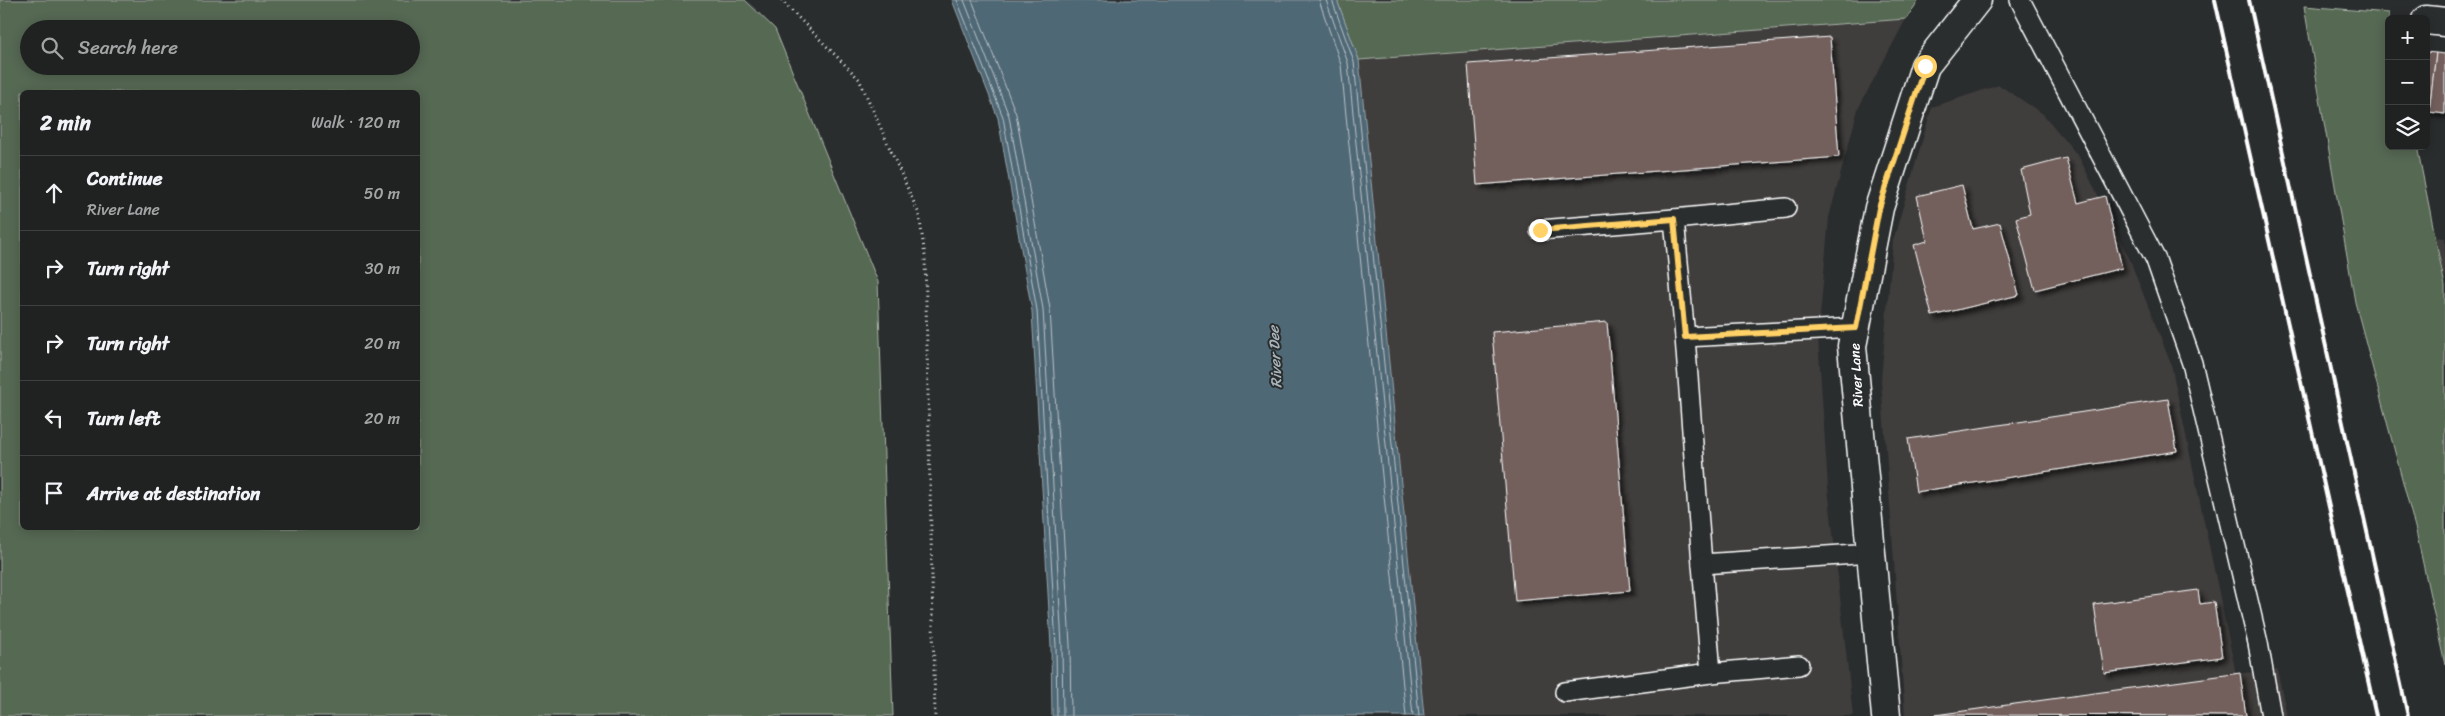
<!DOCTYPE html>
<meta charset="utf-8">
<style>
body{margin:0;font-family:Sriracha,sans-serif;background:#2d2f2f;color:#f1f3f6}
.controls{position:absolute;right:15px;top:15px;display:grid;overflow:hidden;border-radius:8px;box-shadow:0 2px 12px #0003}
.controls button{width:45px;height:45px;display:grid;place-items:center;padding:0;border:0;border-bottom:1px solid #3d3f40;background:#202222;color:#f1f3f6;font:25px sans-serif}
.stop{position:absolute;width:15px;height:15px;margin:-11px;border:4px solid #ffd166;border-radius:50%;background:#fff}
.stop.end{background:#ffd166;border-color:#fff;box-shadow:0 1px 5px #0008}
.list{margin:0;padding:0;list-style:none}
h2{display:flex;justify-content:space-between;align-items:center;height:65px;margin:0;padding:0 20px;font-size:21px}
h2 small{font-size:16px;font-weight:400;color:#a2a4a5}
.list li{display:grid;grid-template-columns:32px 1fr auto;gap:15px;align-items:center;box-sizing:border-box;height:75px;padding:0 20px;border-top:1px solid #3d3f40}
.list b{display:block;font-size:19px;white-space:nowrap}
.list p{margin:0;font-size:16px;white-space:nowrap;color:#a2a4a5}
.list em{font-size:16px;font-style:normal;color:#a2a4a5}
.icon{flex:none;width:28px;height:28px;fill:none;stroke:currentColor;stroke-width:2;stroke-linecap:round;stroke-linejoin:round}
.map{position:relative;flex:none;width:2445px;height:716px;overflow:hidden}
.search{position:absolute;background:#202222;box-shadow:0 2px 12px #0003;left:20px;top:20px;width:400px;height:55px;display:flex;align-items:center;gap:12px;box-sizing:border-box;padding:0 18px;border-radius:28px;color:#a2a4a5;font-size:19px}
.panel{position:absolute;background:#202222;box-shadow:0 2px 12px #0003;left:20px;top:90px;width:400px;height:440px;border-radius:8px}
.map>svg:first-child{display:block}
</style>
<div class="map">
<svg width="2445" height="716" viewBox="0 0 2445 716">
<defs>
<filter id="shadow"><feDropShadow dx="4.5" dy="4.5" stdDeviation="2.5" flood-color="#0009"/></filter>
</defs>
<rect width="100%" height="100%" fill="#2a2d2e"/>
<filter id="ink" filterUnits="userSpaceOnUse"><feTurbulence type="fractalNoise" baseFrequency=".02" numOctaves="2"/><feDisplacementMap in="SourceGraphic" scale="10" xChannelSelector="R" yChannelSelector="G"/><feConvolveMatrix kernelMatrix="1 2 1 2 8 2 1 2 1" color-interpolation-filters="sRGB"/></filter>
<g filter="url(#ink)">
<g fill="#403d3c">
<path d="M1906 19 1858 109 1829 217 1818 338 1828 488 1853 716H1424L1359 60Z"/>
<path d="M1999 85 2043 114 2079 157 2129 258 2171 364 2236 674 2277 669 2287 716H1905L1881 380 1893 241 1932 107Z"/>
<path d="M2435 237 2445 238V280Z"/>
</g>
<g fill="#566953" stroke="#aab4a9" fill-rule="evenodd">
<path d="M0 0H745L775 29 878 282 893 716H0ZM29 29H411V66H29ZM418 92V528H22V92Z"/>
<path d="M1337 0H1919L1906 19 1359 60Z"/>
<path d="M2304 6 2389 13V146H2417L2445 286V665L2416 531 2355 302Z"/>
</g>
<path fill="#506875" stroke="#96a4ac" d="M952 0H1337L1359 60 1424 716H1052L1051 646 1032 311 998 118Z"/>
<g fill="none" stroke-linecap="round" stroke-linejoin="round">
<g stroke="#b9c3c8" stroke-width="1">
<path d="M957 0 1003 117 1037 310 1056 646 1057 716"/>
<path d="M964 0 1009 116 1043 309 1062 645 1063 716"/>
<path d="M972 0 1016 114 1050 309 1070 645 1071 716"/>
<path d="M1319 0 1341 65 1406 716"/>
<path d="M1326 0 1348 63 1413 716"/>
<path d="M1332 0 1354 62 1419 716"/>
</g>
</g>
<g fill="#73615d" stroke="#fff" filter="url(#shadow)">
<path d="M1830 37 1839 157 1477 185 1468 64Z"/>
<path d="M2426 52 2436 53 2429 112 2426 111Z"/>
<path d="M2436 53 2445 54V114L2429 112Z"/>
<path d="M2066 158 2078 203 2105 196 2122 268 2035 290 2016 218 2030 214 2021 170Z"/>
<path d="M1962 185 1973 229 2000 223 2019 295 1932 316 1914 245 1927 241 1917 196Z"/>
<path d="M1607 322 1630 591 1515 601 1492 332Z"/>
<path d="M2168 399 2177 451 1916 492 1908 439Z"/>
<path d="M2198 590 2200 604 2214 602 2222 657 2104 673 2094 604Z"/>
<path d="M2240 673 2246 716 1935 715Z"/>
</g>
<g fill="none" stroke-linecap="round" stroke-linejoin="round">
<defs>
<g id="lane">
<path d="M2020 0 2156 260 2192 363 2258 643 2271 716"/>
<path d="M1674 219 1786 208"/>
<path d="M1540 230 1674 219 1685 337"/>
<path d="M1856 328 1685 337 1702 564 1872 553"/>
<path d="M1702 564 1711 673"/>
<path d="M1565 692 1711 673 1799 665"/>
</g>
<g id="street">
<path d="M2426 20 2445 22"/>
<path d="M1886 716 1852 346 1879 208 1925 66 1977 0"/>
</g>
</defs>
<use href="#lane" stroke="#fff" stroke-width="22"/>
<use href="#street" stroke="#fff" stroke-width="31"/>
<path stroke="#fff" stroke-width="3" stroke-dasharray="1 4" stroke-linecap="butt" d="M781 0 859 79 919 214 925 256 935 716"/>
<use href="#lane" stroke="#2a2d2e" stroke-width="19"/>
<use href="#street" stroke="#2a2d2e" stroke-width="28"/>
<g stroke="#fff" stroke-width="4">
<path d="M2215 0 2376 716"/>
<path d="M2249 0 2408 716"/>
</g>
</g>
</g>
<g fill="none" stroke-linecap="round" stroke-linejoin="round" filter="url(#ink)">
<path stroke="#ffd166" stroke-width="6" d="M1540 230 1674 219 1685 337 1856 328 1879 208 1925 66"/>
</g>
<g text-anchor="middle" stroke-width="4" stroke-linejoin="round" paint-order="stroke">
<g font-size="14" fill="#fff" stroke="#2a2d2e">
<text transform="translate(1856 375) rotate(-93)" y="5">River Lane</text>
</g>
<g font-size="15" font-style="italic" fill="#a8b4ba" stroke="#2a2d2e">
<text transform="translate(1275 357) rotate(-93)" y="5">River Dee</text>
</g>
</g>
</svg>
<div class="controls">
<button>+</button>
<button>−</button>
<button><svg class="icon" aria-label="layers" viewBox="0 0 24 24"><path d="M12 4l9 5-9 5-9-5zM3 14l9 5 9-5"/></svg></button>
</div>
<div class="stop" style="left:1925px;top:66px"></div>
<div class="stop end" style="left:1540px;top:230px"></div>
<div class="search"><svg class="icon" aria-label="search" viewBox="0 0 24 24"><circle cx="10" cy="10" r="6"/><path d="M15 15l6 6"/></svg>Search here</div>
<section class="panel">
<h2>2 min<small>Walk · 120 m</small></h2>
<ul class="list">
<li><svg class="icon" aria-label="ahead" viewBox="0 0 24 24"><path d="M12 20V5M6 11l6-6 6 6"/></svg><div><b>Continue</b><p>River Lane</p></div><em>50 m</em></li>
<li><svg class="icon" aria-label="right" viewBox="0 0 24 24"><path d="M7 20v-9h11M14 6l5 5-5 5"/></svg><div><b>Turn right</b></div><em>30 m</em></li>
<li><svg class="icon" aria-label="right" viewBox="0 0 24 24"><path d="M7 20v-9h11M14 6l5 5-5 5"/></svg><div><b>Turn right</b></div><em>20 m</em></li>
<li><svg class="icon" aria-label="left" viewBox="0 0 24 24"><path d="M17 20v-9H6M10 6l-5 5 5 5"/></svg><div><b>Turn left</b></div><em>20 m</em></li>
<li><svg class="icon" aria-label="arrive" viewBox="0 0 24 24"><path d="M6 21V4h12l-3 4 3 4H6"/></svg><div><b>Arrive at destination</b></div></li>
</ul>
</section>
</div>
